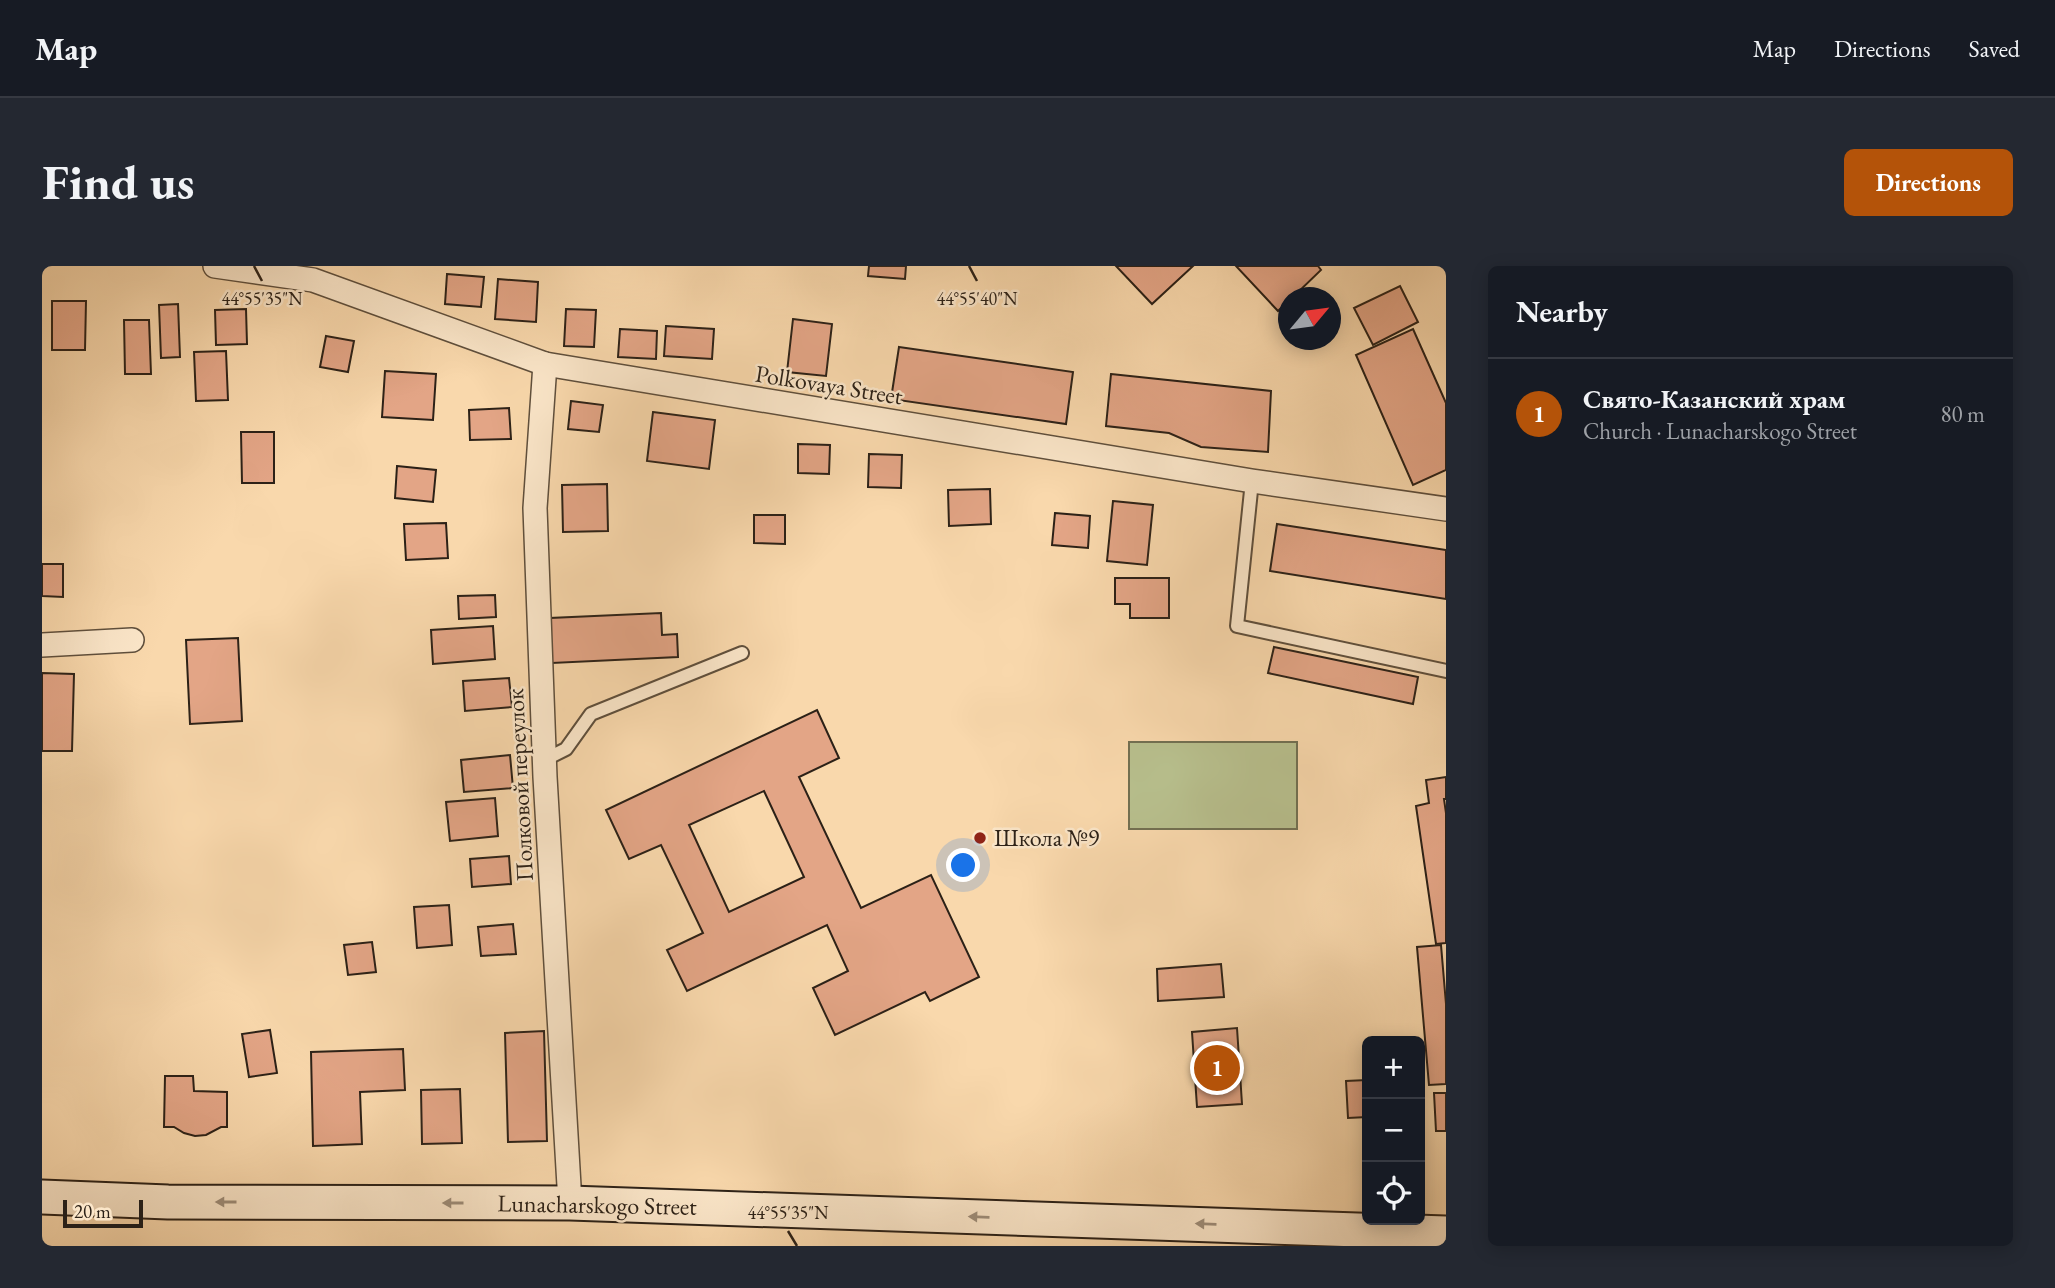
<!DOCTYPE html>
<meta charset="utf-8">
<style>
body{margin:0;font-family:"EB Garamond",serif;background:#242831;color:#f1f3f6}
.controls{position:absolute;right:21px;bottom:21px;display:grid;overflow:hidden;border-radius:10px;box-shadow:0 4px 18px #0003}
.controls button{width:63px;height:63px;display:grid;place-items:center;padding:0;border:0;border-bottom:2px solid #363941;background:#171b24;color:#f1f3f6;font:35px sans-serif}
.compass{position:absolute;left:1236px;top:21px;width:63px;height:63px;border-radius:50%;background:#171b24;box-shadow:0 4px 18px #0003;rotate:61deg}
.scale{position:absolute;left:21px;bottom:18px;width:80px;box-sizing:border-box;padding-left:7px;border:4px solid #2c2117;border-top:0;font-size:19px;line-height:24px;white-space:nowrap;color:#2c2117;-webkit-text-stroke:5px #fbe6c9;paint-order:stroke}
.you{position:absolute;left:922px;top:600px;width:24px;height:24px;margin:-18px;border:5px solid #fff;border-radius:50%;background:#1a73e8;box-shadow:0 0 0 10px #1a73e833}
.badge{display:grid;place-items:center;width:46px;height:46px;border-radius:50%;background:#b45309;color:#fff;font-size:23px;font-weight:700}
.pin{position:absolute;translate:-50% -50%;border:4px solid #fff;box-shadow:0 2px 7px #0006}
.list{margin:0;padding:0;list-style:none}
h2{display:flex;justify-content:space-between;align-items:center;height:91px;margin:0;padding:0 28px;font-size:30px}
h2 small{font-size:23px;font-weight:400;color:#9ea1a6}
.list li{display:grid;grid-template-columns:46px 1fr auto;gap:21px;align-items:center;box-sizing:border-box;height:112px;padding:0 28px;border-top:2px solid #363941}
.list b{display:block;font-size:26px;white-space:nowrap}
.list p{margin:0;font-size:23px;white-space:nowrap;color:#9ea1a6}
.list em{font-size:23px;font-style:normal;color:#9ea1a6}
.icon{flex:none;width:38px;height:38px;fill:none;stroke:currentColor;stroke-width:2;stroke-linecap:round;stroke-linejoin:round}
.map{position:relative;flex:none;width:1404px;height:980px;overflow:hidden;border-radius:10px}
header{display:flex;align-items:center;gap:42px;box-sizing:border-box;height:98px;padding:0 35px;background:#171b24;border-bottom:2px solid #363941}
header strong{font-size:33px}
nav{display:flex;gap:38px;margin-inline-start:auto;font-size:24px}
.intro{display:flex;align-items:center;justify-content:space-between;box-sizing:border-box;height:168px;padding:0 42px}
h1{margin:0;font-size:49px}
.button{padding:18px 32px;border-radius:10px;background:#b45309;color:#fff;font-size:24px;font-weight:700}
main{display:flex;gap:42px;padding:0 42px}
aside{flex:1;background:#171b24;border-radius:10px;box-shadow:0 4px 18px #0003}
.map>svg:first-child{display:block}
</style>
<header>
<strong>Map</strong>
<nav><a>Map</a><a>Directions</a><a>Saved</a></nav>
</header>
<div class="intro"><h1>Find us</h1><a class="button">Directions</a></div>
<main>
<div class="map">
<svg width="1404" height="980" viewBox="0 0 1404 980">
<rect width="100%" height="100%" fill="#f9d8ac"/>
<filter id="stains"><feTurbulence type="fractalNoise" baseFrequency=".00286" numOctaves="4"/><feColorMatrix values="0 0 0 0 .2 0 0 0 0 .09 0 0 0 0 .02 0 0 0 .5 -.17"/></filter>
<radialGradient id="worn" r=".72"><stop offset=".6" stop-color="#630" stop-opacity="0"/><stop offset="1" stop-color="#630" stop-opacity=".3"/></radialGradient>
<rect fill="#b8c08e" stroke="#727052" stroke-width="2" x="1087" y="476" width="168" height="87"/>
<g fill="#e3a586" stroke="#2c2117" stroke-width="2" fill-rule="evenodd">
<path d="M827 0H864L863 13 826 10Z"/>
<path d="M1074 0H1151L1110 38Z"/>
<path d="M1194 0H1276L1279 4 1250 32H1246V35L1236 45Z"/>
<path d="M405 8 442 11 439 41 403 38Z"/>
<path d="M456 13 496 16 494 56 453 53Z"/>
<path d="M1358 20 1376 56 1331 79 1312 42Z"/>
<path d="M10 35H44L43 84H10Z"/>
<path d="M136 38 138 91 119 92 117 39Z"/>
<path d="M204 43 205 78 174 79 173 44Z"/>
<path d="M524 43 554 44 552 81 522 80Z"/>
<path d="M751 53 790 58 784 110 745 106Z"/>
<path d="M82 54H107L109 108H83Z"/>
<path d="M624 60 672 63 670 93 622 90Z"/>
<path d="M578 63 615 65 614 93 576 91Z"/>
<path d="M1371 63 1404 137V204L1371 219 1314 89Z"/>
<path d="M284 70 312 75 306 106 278 101Z"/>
<path d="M857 81 1031 106 1024 158 849 133Z"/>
<path d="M184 85 186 134 154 135 152 86Z"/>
<path d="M343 105 394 108 391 154 340 151Z"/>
<path d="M1069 108 1229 125 1226 186 1159 181 1127 167 1064 160Z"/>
<path d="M529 135 561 139 557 166 526 163Z"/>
<path d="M467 142 469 173 428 174 427 144Z"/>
<path d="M611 146 673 154 667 203 605 195Z"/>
<path d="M199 166H232V217H200Z"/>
<path d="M756 178 788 179 787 208 756 207Z"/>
<path d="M827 188 860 189 859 222 826 221Z"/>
<path d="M355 200 394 204 391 236 353 232Z"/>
<path d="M565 218 566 265 521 266 520 219Z"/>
<path d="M948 223 949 258 907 260 906 224Z"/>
<path d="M1071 235 1111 239 1105 299 1065 295Z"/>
<path d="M1013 247 1048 250 1046 282 1010 279Z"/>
<path d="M712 249H743V278L712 277Z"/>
<path d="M404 257 406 292 364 294 362 258Z"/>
<path d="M1235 258 1404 284V333L1228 305Z"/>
<path d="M0 298H21V331L0 330Z"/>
<path d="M1073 312H1127V352H1088V338H1073Z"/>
<path d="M453 329 454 351 417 353 416 330Z"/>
<path d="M619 347 620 369 635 368 636 391 510 397 508 352Z"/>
<path d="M451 360 453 393 391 398 389 364Z"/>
<path d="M196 372 200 455 148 458 144 374Z"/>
<path d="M1232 381 1376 411 1371 438 1226 407Z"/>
<path d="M0 407 32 408 30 485H0Z"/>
<path d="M467 412 470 441 423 445 421 415Z"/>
<path d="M775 444 797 492 757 511 819 642 889 609 937 711 888 735 883 726 793 769 771 722 806 705 785 659 645 725 625 684 661 667 619 579 587 593 564 544ZM722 525 762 611 687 646 647 559Z"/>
<path d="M468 489 471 522 422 526 419 494Z"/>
<path d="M1404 511V533H1402L1404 547V677L1394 678 1374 540 1387 537 1384 514Z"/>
<path d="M453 532 456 570 408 575 404 536Z"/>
<path d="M467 590 469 618 430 621 428 593Z"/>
<path d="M407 639 410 679 375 682 372 641Z"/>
<path d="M471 658 474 688 439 690 436 661Z"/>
<path d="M330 676 334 706 306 709 302 679Z"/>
<path d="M1399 679 1404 738V818L1387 819 1375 681Z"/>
<path d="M1179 698 1182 731 1116 735 1115 703Z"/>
<path d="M1195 762 1200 838 1155 841 1150 766Z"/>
<path d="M228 764 235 807 207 811 200 768Z"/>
<path d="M502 765 505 875 466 876 463 767Z"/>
<path d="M361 783 363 824 318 826 320 878 271 880 269 786Z"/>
<path d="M123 810H151L152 825 185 826V861H179L164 869 153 870 142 867 132 861H122Z"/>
<path d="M1325 814V851L1306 852 1304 815Z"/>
<path d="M418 823 420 877 380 878 379 824Z"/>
<path d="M1392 827H1404V865H1394Z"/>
</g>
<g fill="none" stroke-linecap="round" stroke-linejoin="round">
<defs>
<g id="lane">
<path d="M1210 215 1195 360 1404 405"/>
<path d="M502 494 524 483 549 448 700 387"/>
</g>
<g id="street">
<path d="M173 0 271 14 503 98 1210 215 1404 243"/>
<path d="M503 98 493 242 503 511 528 937"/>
<path d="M0 379 90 374"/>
</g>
<path id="secondary" d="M0 931 126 936 528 937 1404 967"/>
</defs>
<use href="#lane" stroke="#5f4f3c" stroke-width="16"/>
<use href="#street" stroke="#5f4f3c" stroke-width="26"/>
<use href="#secondary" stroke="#2c2117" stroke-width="37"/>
<use href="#lane" stroke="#fbe6c9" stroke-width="12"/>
<use href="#street" stroke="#fbe6c9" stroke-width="23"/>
<use href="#secondary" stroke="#fbe6c9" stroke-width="33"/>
</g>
<defs><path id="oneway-solid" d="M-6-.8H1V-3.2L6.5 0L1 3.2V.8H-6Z" transform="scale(1.75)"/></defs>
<g fill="#9e8d79">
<use href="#oneway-solid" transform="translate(184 936) rotate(-180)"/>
<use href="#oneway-solid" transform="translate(411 937) rotate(-180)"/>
<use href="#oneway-solid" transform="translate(937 951) rotate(-178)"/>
<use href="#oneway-solid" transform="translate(1164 958) rotate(-178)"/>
</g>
<path fill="none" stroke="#2c2117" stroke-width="2.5" d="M212 0 220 15M927 0 935 15M746 965 755 980"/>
<circle fill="#8f2418" stroke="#fbe6c9" stroke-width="2.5" cx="938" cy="572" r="7"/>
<g text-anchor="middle" stroke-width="5" stroke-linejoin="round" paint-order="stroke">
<g font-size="24" fill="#2c2117" stroke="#fbe6c9">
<text transform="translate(787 119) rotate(9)" y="8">Polkovaya Street</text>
<text transform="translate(478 519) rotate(-93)" y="8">Полковой переулок</text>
<text transform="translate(555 939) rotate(1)" y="8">Lunacharskogo Street</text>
</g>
<g font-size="24" fill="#2c2117" stroke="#fbe6c9" text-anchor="start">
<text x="952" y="580">Школа №9</text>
</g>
</g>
<g font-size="18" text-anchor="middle" fill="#2c2117" stroke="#fbe6c9" stroke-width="5" stroke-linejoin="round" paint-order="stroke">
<text x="220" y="39">44°55'35"N</text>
<text x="935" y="39">44°55'40"N</text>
<text x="746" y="953">44°55'35"N</text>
</g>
<rect width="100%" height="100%" filter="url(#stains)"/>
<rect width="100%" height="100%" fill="url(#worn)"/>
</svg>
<div class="controls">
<button>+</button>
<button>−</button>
<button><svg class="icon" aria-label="locate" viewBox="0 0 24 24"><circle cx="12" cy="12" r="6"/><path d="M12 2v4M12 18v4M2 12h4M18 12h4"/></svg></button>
</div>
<svg class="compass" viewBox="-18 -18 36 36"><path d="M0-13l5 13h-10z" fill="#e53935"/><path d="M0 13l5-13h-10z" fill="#9ea1a6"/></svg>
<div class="scale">20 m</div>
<div class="you"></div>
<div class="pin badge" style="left:1175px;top:802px">1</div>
</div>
<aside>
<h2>Nearby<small></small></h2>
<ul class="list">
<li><span class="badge">1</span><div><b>Свято-Казанский храм</b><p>Church · Lunacharskogo Street</p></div><em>80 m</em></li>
</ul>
</aside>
</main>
